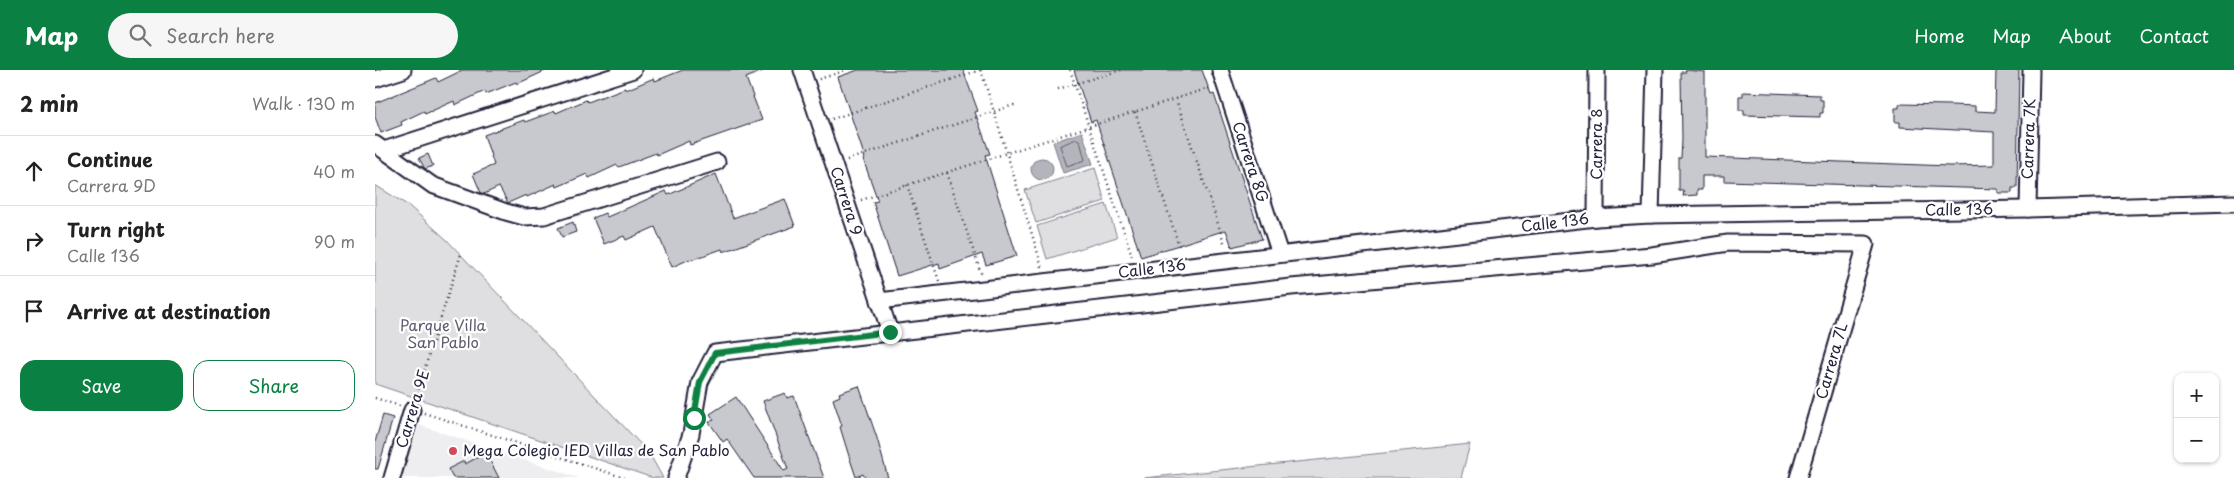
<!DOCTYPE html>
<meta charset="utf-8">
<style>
body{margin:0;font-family:"Playpen Sans",sans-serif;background:#f6f6f6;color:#222}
.controls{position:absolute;right:15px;bottom:15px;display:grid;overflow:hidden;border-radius:10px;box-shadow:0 1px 4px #0004}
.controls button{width:45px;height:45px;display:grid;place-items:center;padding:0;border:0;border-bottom:1px solid #e0e0e0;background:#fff;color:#222;font:25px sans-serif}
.stop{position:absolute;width:15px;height:15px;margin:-11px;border:4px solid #0b8043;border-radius:50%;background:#fff}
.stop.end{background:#0b8043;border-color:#fff;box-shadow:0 1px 5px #0008}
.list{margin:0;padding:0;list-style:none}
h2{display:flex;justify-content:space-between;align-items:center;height:65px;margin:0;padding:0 20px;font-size:21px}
h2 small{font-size:16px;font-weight:400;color:#767676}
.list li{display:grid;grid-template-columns:32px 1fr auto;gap:15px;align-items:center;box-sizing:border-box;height:70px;padding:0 20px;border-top:1px solid #e0e0e0}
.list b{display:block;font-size:19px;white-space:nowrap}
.list p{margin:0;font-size:16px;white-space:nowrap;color:#767676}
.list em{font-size:16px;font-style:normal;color:#767676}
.actions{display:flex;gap:10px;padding:15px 20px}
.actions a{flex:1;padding:11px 0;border:1px solid #0b8043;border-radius:15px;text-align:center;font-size:18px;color:#0b8043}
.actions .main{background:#0b8043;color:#fff}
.icon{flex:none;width:28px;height:28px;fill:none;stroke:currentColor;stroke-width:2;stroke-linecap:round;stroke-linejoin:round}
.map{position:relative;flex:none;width:1859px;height:408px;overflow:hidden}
header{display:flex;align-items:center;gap:30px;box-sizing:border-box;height:70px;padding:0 25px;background:#0b8043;color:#fff}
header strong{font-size:24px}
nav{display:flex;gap:28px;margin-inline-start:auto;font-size:18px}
.search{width:350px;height:45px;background:#f6f6f6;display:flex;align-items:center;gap:12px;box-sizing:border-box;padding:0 18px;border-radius:28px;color:#767676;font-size:19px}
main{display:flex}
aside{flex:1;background:#fff}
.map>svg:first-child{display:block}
</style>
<header>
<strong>Map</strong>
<div class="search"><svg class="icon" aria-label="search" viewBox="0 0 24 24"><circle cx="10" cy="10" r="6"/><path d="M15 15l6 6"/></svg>Search here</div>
<nav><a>Home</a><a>Map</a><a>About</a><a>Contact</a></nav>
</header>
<main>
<aside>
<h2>2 min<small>Walk · 130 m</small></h2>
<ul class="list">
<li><svg class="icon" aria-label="ahead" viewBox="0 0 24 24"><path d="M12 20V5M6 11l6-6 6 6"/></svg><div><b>Continue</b><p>Carrera 9D</p></div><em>40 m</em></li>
<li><svg class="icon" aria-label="right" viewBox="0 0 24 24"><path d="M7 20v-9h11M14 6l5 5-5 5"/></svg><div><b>Turn right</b><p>Calle 136</p></div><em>90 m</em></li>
<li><svg class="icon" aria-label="arrive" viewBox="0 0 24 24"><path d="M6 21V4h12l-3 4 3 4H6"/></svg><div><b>Arrive at destination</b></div></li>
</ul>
<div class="actions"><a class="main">Save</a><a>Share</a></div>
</aside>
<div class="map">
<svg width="1859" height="408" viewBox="0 0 1859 408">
<rect width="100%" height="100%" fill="#fff"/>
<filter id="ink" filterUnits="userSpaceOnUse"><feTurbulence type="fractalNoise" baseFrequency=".02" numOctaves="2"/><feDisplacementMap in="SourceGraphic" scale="10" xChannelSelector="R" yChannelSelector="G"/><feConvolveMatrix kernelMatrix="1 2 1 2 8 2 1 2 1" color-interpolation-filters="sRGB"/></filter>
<g filter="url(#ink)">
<path fill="#eeeef1" d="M41 354 204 408H26Z"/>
<g fill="#dfdfe2" stroke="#80808e">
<path d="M720 98 730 131 661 153 650 120Z"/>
<path d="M0 115 34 136 71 169 274 383 288 408H278L0 314Z"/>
<path d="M731 134 742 167 672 189 662 156Z"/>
<path d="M1095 374 1086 408H769Z"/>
</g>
<g fill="#b4b4bc" stroke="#7a7a88">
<path d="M707 62 718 94 688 103 678 72Z"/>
<circle cx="667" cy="99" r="11"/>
</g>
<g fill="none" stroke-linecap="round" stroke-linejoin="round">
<path stroke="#5c5c6f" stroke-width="1" d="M702 69 705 71 710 90 692 96 685 76Z"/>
</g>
<g fill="#c8c8cf" stroke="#22223b">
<path d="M88 0H172L142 14 141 12 111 24 110 21 80 35 79 31 50 44 49 41 26 52 27 55 6 63 0 47V33L61 8 63 12Z"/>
<path d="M308 0H390L371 8 387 50 315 75 314 71 282 85 281 83 244 97 242 95 214 108 212 104 182 117 181 114 152 127 151 125 133 133 124 117 109 124 106 123 98 104 119 95 109 65 149 50 150 52 180 41 181 43 211 30 213 32 250 18 251 20 279 8 280 11Z"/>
<path d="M483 0H588L603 41 600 42 615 84 610 85 642 186 611 195 607 184 565 199 564 193 522 206 498 132 503 131 488 89 490 88 463 7Z"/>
<path d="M699 0H827L836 25 839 24 887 169 857 177 851 160 766 187 721 50 716 52Z"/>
<path d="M1311 0 1330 2V87L1575 96 1619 95V62L1525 57V52H1520V38H1524V34L1575 35 1600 36V41L1620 42 1621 0H1644L1642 118H1637V123H1623V119L1349 111V106H1327V120H1322V125L1308 126 1309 121H1304V88H1306L1307 70 1306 2H1311Z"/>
<path d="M1368 22 1445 25V30H1448V43H1445V47L1369 45V40H1364V26H1368Z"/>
<path d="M53 84 58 96 50 99 44 88Z"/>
<path d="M341 104 358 148 410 129 420 156 348 182 347 179 316 190 315 189 297 197 280 157 251 170 249 166 229 174 218 148 230 143 232 147 291 121 293 125Z"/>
<path d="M198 152 201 162 187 167 183 158Z"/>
<path d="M484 316 502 368 513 408H490L488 404 481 407 473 383 465 357 467 356 458 329 465 326 464 323Z"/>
<path d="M410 323 412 328 419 326 449 408H379L352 369 348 372 334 352 339 350 335 344 361 327 409 401 413 399 388 331Z"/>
<path d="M8 345 18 348 3 399H0V372Z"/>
<path d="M111 383 124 408H78L73 399 89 391 90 394Z"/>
</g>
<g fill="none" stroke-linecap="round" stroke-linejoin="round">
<defs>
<g id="minor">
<path d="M427 0 515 262"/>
<path d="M845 0 905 184"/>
<path d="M0 9 28 0"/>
<path d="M0 74 57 115 131 142 149 147 169 146 342 92"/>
<path d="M9 80 258 0"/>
<path d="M1653 139 1656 0"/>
<path d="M1276 145 1280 0"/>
<path d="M1221 148 1222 0"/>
<path d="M504 231 1221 148 1276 145 1653 139 1859 133"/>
<path d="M17 408 37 340"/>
<path d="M301 408 316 364 325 312 340 283 916 217 1277 185 1353 173 1491 174 1423 408"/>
</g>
</defs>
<use href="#minor" stroke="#22223b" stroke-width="19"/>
<g stroke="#22223b" stroke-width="2.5" stroke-dasharray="1 4" stroke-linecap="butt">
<path d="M606 0 668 200"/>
<path d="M695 0 757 186"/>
<path d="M444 9 472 0"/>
<path d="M683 19 746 0"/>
<path d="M801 29 850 175"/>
<path d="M760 42 805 179"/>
<path d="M457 49 605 0"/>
<path d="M472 90 642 34"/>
<path d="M572 103 607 206"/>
<path d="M532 115 564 211"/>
<path d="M486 130 837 17"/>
<path d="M0 328 25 336"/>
<path d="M40 329 86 184"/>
<path d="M49 343 250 408"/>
</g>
<use href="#minor" stroke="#fff" stroke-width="15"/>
</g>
</g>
<g fill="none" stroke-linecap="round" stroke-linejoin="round" filter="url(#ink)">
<path stroke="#0b8043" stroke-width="6" d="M319 348 325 312 340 283 515 262"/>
</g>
<circle fill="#d1495b" stroke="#fff" stroke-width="2" cx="78" cy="381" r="5"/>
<g text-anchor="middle" stroke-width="4.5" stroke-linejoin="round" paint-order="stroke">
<g font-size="15" fill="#22223b" stroke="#fff">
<text transform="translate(1654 69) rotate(-88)" y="5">Carrera 7K</text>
<text transform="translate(1222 74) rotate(-90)" y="5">Carrera 8</text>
<text transform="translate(875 92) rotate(72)" y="5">Carrera 8G</text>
<text transform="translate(471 131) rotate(72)" y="5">Carrera 9</text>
<text transform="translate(1584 140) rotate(-1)" y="5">Calle 136</text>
<text transform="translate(1180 153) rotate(-7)" y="5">Calle 136</text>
<text transform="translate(777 199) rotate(-7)" y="5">Calle 136</text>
<text transform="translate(1457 291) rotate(-74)" y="5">Carrera 7L</text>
<text transform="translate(38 339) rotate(-73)" y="5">Carrera 9E</text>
</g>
<g font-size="15" fill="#5b5b6d" stroke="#fff">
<text x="68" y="261">Parque Villa<tspan x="68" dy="17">San Pablo</tspan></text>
</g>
<g font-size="15" fill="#22223b" stroke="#fff" text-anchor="start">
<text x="88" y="386">Mega Colegio IED Villas de San Pablo</text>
</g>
</g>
</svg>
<div class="controls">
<button>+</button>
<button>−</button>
</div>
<div class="stop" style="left:319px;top:348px"></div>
<div class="stop end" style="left:515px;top:262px"></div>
</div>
</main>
